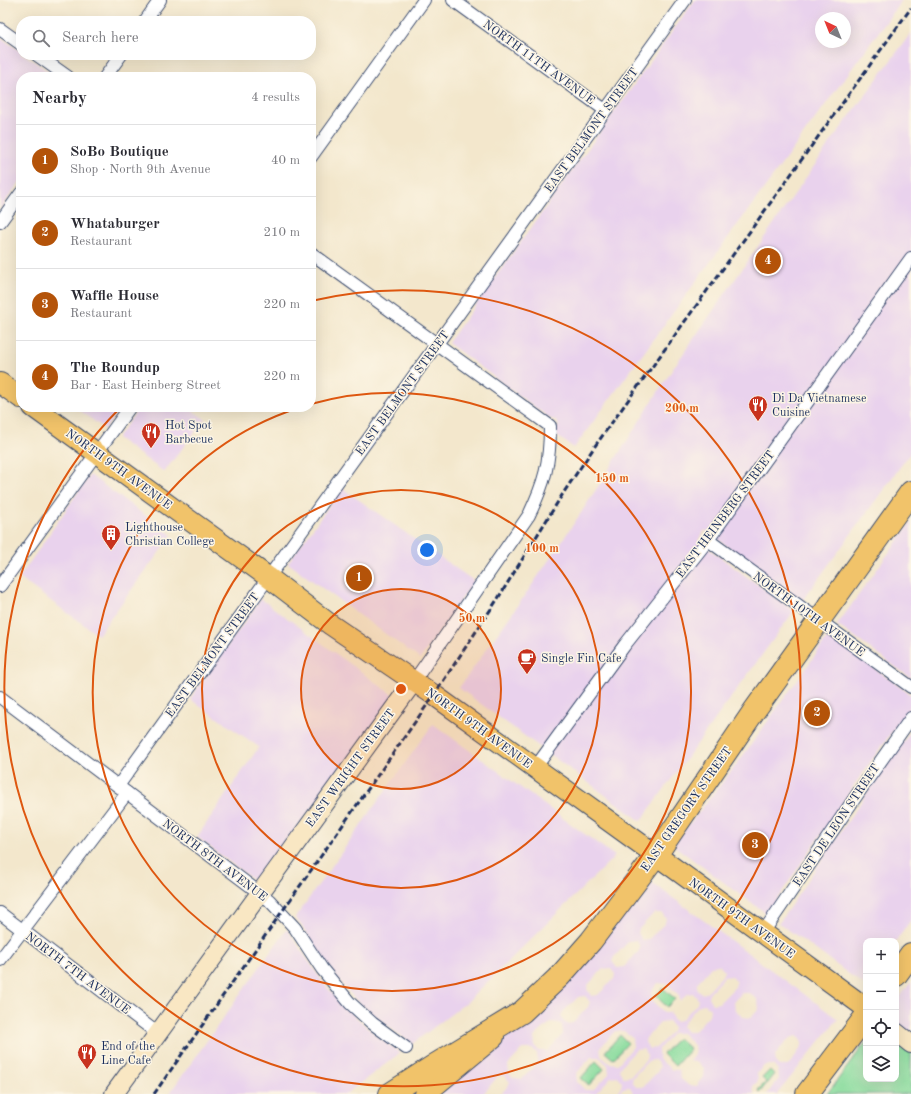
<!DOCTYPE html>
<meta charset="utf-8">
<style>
body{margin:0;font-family:"Old Standard TT",serif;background:#f2f2f3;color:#2b2b33}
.controls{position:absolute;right:12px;bottom:12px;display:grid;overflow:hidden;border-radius:8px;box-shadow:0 4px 16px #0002}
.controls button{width:36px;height:36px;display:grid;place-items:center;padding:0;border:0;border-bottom:1px solid #e1e1e2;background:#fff;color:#2b2b33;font:20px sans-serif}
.compass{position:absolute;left:815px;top:12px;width:36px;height:36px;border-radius:50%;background:#fff;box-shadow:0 4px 16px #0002;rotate:317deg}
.you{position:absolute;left:427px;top:550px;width:14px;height:14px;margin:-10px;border:3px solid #fff;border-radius:50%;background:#1a73e8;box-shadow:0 0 0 6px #1a73e833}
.badge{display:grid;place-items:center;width:26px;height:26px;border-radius:50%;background:#b45309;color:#fff;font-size:13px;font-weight:700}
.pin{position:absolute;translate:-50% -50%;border:2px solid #fff;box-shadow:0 1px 4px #0006}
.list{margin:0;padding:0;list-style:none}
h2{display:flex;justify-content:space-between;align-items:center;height:52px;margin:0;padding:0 16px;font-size:17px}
h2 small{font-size:13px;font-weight:400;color:#7c7c81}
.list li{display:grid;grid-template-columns:26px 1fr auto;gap:12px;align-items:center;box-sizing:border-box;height:72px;padding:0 16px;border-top:1px solid #e1e1e2}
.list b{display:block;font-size:15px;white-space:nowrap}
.list p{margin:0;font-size:13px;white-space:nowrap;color:#7c7c81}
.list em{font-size:13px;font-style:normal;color:#7c7c81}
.icon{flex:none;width:22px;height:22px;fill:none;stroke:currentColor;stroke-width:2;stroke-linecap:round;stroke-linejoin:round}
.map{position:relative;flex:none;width:911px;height:1094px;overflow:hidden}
.search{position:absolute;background:#fff;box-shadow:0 4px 16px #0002;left:16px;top:16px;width:300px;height:44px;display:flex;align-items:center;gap:10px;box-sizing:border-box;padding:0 14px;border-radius:16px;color:#7c7c81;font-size:15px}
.panel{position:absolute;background:#fff;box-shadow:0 4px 16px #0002;left:16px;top:72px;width:300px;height:340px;border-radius:16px}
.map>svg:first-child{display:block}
</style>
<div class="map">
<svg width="911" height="1094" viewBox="0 0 911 1094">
<rect width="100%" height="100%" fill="#fcf5e5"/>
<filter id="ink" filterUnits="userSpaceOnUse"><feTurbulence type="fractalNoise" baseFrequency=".025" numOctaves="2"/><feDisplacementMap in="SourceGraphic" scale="8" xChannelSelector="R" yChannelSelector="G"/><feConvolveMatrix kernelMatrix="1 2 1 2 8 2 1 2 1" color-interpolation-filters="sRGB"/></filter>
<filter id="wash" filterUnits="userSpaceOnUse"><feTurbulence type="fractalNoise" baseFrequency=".012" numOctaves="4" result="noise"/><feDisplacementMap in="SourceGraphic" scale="16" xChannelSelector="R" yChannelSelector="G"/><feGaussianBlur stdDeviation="0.9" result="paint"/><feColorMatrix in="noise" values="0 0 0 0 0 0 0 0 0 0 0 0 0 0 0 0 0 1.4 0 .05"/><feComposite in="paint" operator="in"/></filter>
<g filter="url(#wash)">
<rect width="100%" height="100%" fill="#f3e7cc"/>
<g fill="#e9d2ed" fill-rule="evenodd">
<path d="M695 0H902L574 448 557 436V429L559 425 557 423 556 420 551 419 448 343ZM821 18H845V42H821Z"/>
<path d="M911 33V452L802 601 705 530 698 541 794 611 641 821 459 688 528 591 581 513 676 364 833 139Z"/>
<path d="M0 37 21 52V55H25L56 77H21V180L0 209Z"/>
<path d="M75 407H121L105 429Z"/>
<path d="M140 407H187L205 419 164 472 117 438Z"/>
<path d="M90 475 172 535 98 635 19 578Z"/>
<path d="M342 488 474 581 420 659 288 563Z"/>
<path d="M911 522V678L837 625Z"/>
<path d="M261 599 394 696 257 883 197 837 259 747 190 699Z"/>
<path d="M829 636 911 695V705L857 781 767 914 673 845 737 764Z"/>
<path d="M433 724 615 856 467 1002 412 1044 377 1018 354 998 335 976 301 925 295 918Z"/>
<path d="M911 731V920L896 941H866V982L864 985 779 923 869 790Z"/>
<path d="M647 879 838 1019 777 1094H767L779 1079 778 1070 773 1065H765L757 1073 758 1081 753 1086 754 1094H634L630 1087 623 1088 618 1094H615L621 1087 622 1082 617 1076 611 1077 595 1094H501L508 1086 510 1082 505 1076H498L483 1094H437L527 1018ZM654 913H662L666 919 665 923 649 939 642 940 638 933 639 929ZM636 940 640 946 639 951 624 967 617 968 612 961 614 957 629 941ZM719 965 724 971 722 976 707 992 703 994 697 990V983L712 966ZM610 968 615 974 614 979 598 995 591 996 587 989 588 985 603 969ZM732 976 736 982 735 987 719 1003 712 1004 708 997 709 993 724 977ZM658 983 667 984 679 995 680 1001 687 994 693 993 698 999 697 1004 681 1020 675 1021 670 1014 671 1012H664L652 1001 651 992ZM742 993H750L758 1000 759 1009 751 1018 743 1017 735 1010 734 1001ZM585 996 590 1002 588 1007 573 1023 567 1024 563 1021 561 1016 563 1012 578 997ZM705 1004 710 1009 709 1015 694 1032H687L682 1026 684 1022 699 1005ZM668 1021 673 1027 672 1032 656 1048 649 1049 645 1042 646 1038 661 1022ZM551 1022 559 1023 562 1025 563 1034 548 1051H539L535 1046 534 1037ZM615 1031H624L632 1038 633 1047 618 1064 609 1063 601 1056 600 1048ZM673 1033H682L694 1045 695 1054 689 1061H696L704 1068V1077L697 1086 688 1085 680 1078 679 1070H672L659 1059 658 1050ZM797 1036 802 1040V1046L801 1048 788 1066H779L776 1063 775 1054 790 1038ZM523 1049H532L537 1053 538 1062 522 1079 514 1078 509 1074 508 1065ZM643 1049 647 1055 646 1060 631 1076 623 1077 619 1070 621 1066 636 1050ZM591 1057H599L608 1065 609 1074 593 1090H585L577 1082 576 1074ZM655 1060 660 1066 658 1071 643 1087H636L632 1081 633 1077 648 1061Z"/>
<path d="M287 929 324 984 345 1007 369 1029 400 1053 346 1094H169Z"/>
<path d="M911 982V1035L896 1023V1002Z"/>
</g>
<g fill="#89dc9e" stroke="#52867e">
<path d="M663 988 675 999 667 1007 656 996Z"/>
<path d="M620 1035 628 1043 613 1059 605 1052Z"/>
<path d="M678 1038 690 1049 675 1066 663 1054Z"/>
<path d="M896 1040 911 1052V1094H827L866 1042V1079H896Z"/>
<path d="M596 1061 604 1069 589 1085 581 1078Z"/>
<path d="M770 1070 774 1074 760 1092 758 1090 766 1082 762 1078Z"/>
</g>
</g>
<g filter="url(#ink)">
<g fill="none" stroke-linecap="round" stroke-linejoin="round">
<defs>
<g id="street">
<path d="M453 0 605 110"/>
<path d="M145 21 160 0"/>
<path d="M0 29 21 44"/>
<path d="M37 55 68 77"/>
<path d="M105 77 121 55"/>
<path d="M311 157 424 0"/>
<path d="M0 222 21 193"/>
<path d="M311 253 550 426C550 463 545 482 529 515L414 681"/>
<path d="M708 540 911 687"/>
<path d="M0 586 130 407"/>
<path d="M0 697 269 900 295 928 322 969 350 1003 372 1023 406 1048"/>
<path d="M535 768 624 646 708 540 911 258"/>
<path d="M118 786 685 0"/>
<path d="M0 913 157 1033"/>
<path d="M762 934 863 786 911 718"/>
<path d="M0 960 127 793"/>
</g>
<g id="secondary">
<path d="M896 1032 911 1044"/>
<path d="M114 1094 414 681"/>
</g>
<g id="primary">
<path d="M0 383 21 398"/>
<path d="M33 407 268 577 331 625 434 695 656 855 866 1008"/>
<path d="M425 1094 494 1037"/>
</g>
<g id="highway">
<path d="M896 975 911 954"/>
<path d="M390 1094 435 1065 522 1012 560 976 576 958 591 941 656 855 754 711 911 492"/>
<path d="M807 1094 866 1016"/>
</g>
</defs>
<use href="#street" stroke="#3b4b6e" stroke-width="14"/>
<use href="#secondary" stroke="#3b4b6e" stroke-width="20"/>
<use href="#primary" stroke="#3b4b6e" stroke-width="22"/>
<use href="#highway" stroke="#3b4b6e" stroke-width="24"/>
<use href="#street" stroke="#fff" stroke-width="12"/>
<use href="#secondary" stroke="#f9e7c3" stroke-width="18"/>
<use href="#primary" stroke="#f1c36a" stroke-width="20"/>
<use href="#highway" stroke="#f1c36a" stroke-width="22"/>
<path stroke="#1b2f5e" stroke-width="3" stroke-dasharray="6 3" stroke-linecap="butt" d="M154 1094 434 695 497 600 564 492 595 446 911 8"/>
</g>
</g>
<circle cx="401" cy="689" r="100" fill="#de5710" fill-opacity=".12"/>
<g fill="none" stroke="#de5710" stroke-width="2">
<circle cx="401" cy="689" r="100"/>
<circle cx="401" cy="689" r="199"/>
<path d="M311 404A299 299 0 1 1 301 407"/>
<path d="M311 301A398 398 0 1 1 120 408"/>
</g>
<defs>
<symbol id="restaurant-pin" viewBox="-11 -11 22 30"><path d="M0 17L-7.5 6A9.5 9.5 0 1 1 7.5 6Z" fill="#c8321e" stroke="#fcf5e5"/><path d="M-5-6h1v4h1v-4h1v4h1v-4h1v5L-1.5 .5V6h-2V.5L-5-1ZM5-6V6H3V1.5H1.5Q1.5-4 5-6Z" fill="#fff"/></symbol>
<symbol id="building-pin" viewBox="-11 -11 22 30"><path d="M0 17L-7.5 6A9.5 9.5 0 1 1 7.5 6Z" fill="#c8321e" stroke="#fcf5e5"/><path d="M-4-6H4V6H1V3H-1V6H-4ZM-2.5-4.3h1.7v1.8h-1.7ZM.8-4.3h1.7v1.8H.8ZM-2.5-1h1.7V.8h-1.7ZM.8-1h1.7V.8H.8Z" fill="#fff"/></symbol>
<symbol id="cafe-pin" viewBox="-11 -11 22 30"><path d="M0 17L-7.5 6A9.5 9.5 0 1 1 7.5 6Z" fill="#c8321e" stroke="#fcf5e5"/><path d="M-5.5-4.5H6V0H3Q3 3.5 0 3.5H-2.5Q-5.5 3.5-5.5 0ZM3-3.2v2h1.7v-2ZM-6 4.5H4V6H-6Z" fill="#fff"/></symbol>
</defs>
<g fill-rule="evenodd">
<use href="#restaurant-pin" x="747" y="394" width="22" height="30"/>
<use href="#restaurant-pin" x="140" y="421" width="22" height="30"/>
<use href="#building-pin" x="100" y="523" width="22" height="30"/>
<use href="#cafe-pin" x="516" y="647" width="22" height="30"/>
<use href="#restaurant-pin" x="76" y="1042" width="22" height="30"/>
</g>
<g text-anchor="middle" stroke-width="3" stroke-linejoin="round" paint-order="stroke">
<g font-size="12" fill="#1b2f5e" stroke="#fcf5e5">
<text transform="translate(539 62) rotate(36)" y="4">NORTH 11TH AVENUE</text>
<text transform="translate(591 130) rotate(-54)" y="4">EAST BELMONT STREET</text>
<text transform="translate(402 393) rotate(-54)" y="4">EAST BELMONT STREET</text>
<text transform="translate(119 469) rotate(36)" y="4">NORTH 9TH AVENUE</text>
<text transform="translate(725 514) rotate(-53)" y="4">EAST HEINBERG STREET</text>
<text transform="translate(809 614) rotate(36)" y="4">NORTH 10TH AVENUE</text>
<text transform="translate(212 655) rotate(-54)" y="4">EAST BELMONT STREET</text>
<text transform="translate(479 728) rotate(36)" y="4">NORTH 9TH AVENUE</text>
<text transform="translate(350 768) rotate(-54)" y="4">EAST WRIGHT STREET</text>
<text transform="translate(686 809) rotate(-55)" y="4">EAST GREGORY STREET</text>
<text transform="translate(836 825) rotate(-56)" y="4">EAST DE LEON STREET</text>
<text transform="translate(215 860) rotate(37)" y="4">NORTH 8TH AVENUE</text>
<text transform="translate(742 918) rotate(36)" y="4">NORTH 9TH AVENUE</text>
<text transform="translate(78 973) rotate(37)" y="4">NORTH 7TH AVENUE</text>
</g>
<g font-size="12" fill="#1b2f5e" stroke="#fcf5e5" text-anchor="start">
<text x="772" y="402">Di Da Vietnamese<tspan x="772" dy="14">Cuisine</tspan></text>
<text x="165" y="429">Hot Spot<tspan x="165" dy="14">Barbecue</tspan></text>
<text x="125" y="531">Lighthouse<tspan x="125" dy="14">Christian College</tspan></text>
<text x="541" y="662">Single Fin Cafe</text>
<text x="101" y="1050">End of the<tspan x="101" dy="14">Line Cafe</tspan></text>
</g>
</g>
<circle cx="401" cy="689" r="6" fill="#de5710" stroke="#fcf5e5" stroke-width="2"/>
<g font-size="12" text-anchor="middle" font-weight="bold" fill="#de5710" stroke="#fcf5e5" stroke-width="3" stroke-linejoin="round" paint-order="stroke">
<text x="682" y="412">200 m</text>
<text x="612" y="482">150 m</text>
<text x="542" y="552">100 m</text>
<text x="472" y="622">50 m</text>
</g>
</svg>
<div class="controls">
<button>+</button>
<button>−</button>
<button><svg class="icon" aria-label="locate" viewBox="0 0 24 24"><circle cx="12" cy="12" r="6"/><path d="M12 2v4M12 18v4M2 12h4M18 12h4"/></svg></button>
<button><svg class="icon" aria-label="layers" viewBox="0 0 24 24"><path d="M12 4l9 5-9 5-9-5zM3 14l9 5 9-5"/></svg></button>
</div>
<svg class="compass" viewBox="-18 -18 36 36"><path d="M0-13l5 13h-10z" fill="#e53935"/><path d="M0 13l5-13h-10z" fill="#7c7c81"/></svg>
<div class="you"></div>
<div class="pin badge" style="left:359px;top:578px">1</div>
<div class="pin badge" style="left:817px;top:713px">2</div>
<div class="pin badge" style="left:755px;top:845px">3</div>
<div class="pin badge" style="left:768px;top:261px">4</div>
<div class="search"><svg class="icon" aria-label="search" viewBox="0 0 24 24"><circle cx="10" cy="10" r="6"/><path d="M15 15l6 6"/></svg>Search here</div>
<section class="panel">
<h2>Nearby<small>4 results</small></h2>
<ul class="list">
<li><span class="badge">1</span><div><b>SoBo Boutique</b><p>Shop · North 9th Avenue</p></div><em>40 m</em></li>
<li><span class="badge">2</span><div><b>Whataburger</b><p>Restaurant</p></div><em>210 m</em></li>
<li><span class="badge">3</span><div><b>Waffle House</b><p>Restaurant</p></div><em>220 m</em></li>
<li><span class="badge">4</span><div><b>The Roundup</b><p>Bar · East Heinberg Street</p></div><em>220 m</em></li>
</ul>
</section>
</div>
